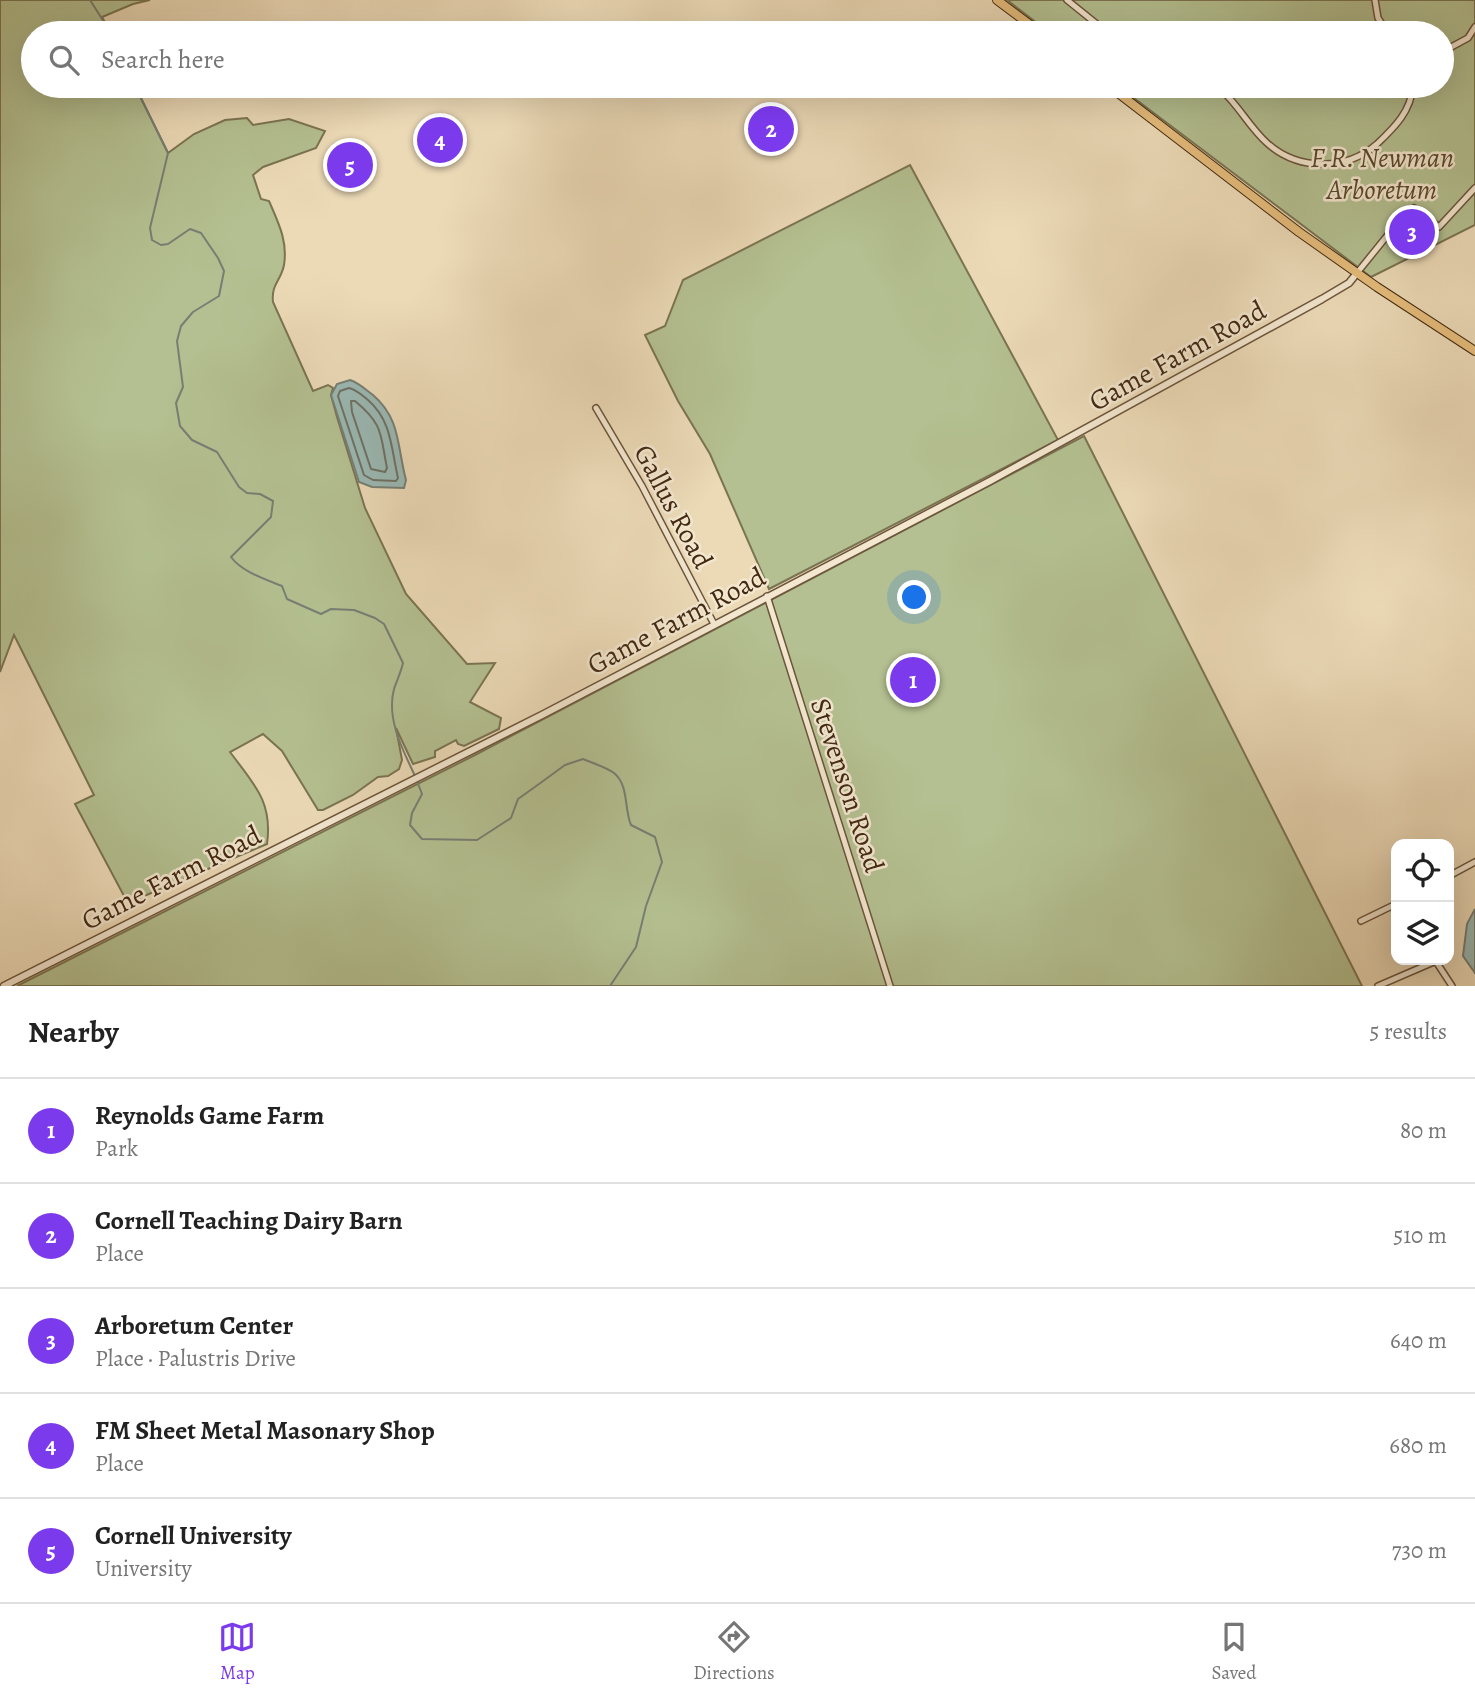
<!DOCTYPE html>
<meta charset="utf-8">
<style>
body{margin:0;font-family:Alegreya,serif;background:#f2f2f2;color:#222}
.controls{position:absolute;right:21px;bottom:21px;display:grid;overflow:hidden;border-radius:14px;box-shadow:0 7px 28px #0002}
.controls button{width:63px;height:63px;display:grid;place-items:center;padding:0;border:0;border-bottom:2px solid #e0e0e0;background:#fff;color:#222;font:35px sans-serif}
.you{position:absolute;left:915px;top:598px;width:24px;height:24px;margin:-18px;border:5px solid #fff;border-radius:50%;background:#1a73e8;box-shadow:0 0 0 10px #1a73e833}
.badge{display:grid;place-items:center;width:46px;height:46px;border-radius:50%;background:#7c3aed;color:#fff;font-size:23px;font-weight:700}
.pin{position:absolute;translate:-50% -50%;border:4px solid #fff;box-shadow:0 2px 7px #0006}
.list{margin:0;padding:0;list-style:none}
h2{display:flex;justify-content:space-between;align-items:center;height:91px;margin:0;padding:0 28px;font-size:30px}
h2 small{font-size:23px;font-weight:400;color:#767676}
.list li{display:grid;grid-template-columns:46px 1fr auto;gap:21px;align-items:center;box-sizing:border-box;height:105px;padding:0 28px;border-top:2px solid #e0e0e0}
.list b{display:block;font-size:26px;white-space:nowrap}
.list p{margin:0;font-size:23px;white-space:nowrap;color:#767676}
.list em{font-size:23px;font-style:normal;color:#767676}
.icon{flex:none;width:38px;height:38px;fill:none;stroke:currentColor;stroke-width:2;stroke-linecap:round;stroke-linejoin:round}
.map{position:relative;flex:none;width:1475px;height:986px;overflow:hidden}
.search{position:absolute;background:#fff;box-shadow:0 7px 28px #0002;left:21px;right:21px;top:21px;height:77px;display:flex;align-items:center;gap:18px;box-sizing:border-box;padding:0 24px;border-radius:38px;color:#767676;font-size:26px}
.sheet{height:616px;background:#fff}
nav{display:flex;justify-content:space-around;align-items:center;box-sizing:border-box;height:98px;border-top:2px solid #e0e0e0;background:#fff;font-size:19px;color:#767676}
nav a{display:grid;justify-items:center;gap:4px}
nav .on{color:#7c3aed}
.map>svg:first-child{display:block}
</style>
<div class="map">
<svg width="1475" height="986" viewBox="0 0 1475 986">
<rect width="100%" height="100%" fill="#ecdab7"/>
<filter id="stains"><feTurbulence type="fractalNoise" baseFrequency=".00286" numOctaves="4"/><feColorMatrix values="0 0 0 0 .2 0 0 0 0 .09 0 0 0 0 .02 0 0 0 .5 -.17"/></filter>
<radialGradient id="worn" r=".72"><stop offset=".6" stop-color="#630" stop-opacity="0"/><stop offset="1" stop-color="#630" stop-opacity=".3"/></radialGradient>
<g fill="#b4c091" stroke="#7b7452" stroke-width="2">
<path d="M0 0H150L133 4 102 17 111 33H33V86H135L168 153 194 134 225 120 247 118 253 125 289 119 325 131 316 148 263 167 253 175 261 199 269 201C278 222 288 241 284 265 281 281 271 284 273 302L313 391 328 385 333 388 331 395 337 417 365 508 406 594 467 664 495 663 470 702 501 718 499 729 464 746 458 744 456 740 435 751V757L413 764 396 728 402 760 399 769 388 776 378 777 353 795 323 810H318L282 751 263 734 230 752C254 784 273 802 267 844L130 902 124 896 75 804 94 795 14 635 0 672Z"/>
<path d="M1007 0H1475V225L1371 277 1118 86H1442V33H1050Z"/>
<path d="M910 165 1058 440 769 589 710 454 678 401 645 335 665 326 683 280Z"/>
<path d="M1084 436 1362 986H17L475 755Z"/>
</g>
<g fill="#9ab9b5" stroke="#777f74" stroke-width="2">
<path d="M350 380C359 383 365 389 373 395 401 419 397 447 406 480L404 488 372 487 359 482 331 395 337 384Z"/>
<path d="M1475 909V973L1463 956 1467 924Z"/>
</g>
<g fill="none" stroke-linecap="round" stroke-linejoin="round">
<g stroke="#6e7164" stroke-width="2">
<path d="M349 388C357 390 362 395 368 400 392 421 391 448 398 478L396 481 373 480 364 475 338 396 340 391Z"/>
<path d="M351 401H355C384 425 380 434 387 468L385 472 371 469 352 412Z"/>
</g>
<g stroke="#777f74" stroke-width="2">
<path d="M90 0 111 33"/>
<path d="M135 86 168 153 150 228 152 240 161 245 168 244 190 229 201 233 218 258 224 271 219 296 193 312 181 326 177 341 183 387 176 403 180 426 192 440 217 452 239 487 247 493 260 494 273 501 271 517 231 557C242 572 265 579 282 586L287 599 321 614 331 609 354 610 375 618 384 624 403 663C401 672 397 680 394 689 386 719 403 750 415 776"/>
<path d="M417 781 422 794 412 813 410 825 422 839 477 840 511 818 518 799 539 784 565 765 583 759C592 763 606 767 614 773 629 785 624 809 631 825L655 837 662 862 646 906 636 947 610 986"/>
</g>
<defs>
<g id="minor">
<path d="M1067 0 1108 33"/>
<path d="M1375 0 1378 18 1388 33"/>
<path d="M1442 52 1468 38 1475 27"/>
<path d="M1217 86C1237 102 1248 126 1267 143 1298 171 1346 171 1377 144 1395 127 1411 111 1413 86"/>
<path d="M1357 273 1395 226 1414 208 1439 227 1475 188"/>
<path d="M596 408 642 486 714 624"/>
<path d="M767 596 890 986"/>
<path d="M1449 876 1475 862"/>
<path d="M1361 921 1396 904"/>
<path d="M1435 960 1452 986"/>
<path d="M1378 986 1436 961"/>
</g>
<path id="tertiary" d="M4 986 542 715 990 481 1322 299 1349 283 1357 273"/>
<g id="primary">
<path d="M997 0 1041 33"/>
<path d="M1109 86 1299 232 1377 287 1475 351"/>
</g>
</defs>
<use href="#minor" stroke="#6c553b" stroke-width="8"/>
<use href="#tertiary" stroke="#6c553b" stroke-width="9"/>
<use href="#primary" stroke="#422912" stroke-width="10"/>
<use href="#minor" stroke="#f3e7d0" stroke-width="5"/>
<use href="#tertiary" stroke="#f3e7d0" stroke-width="6"/>
<use href="#primary" stroke="#e6bd7c" stroke-width="8"/>
</g>
<g text-anchor="middle" stroke-width="5" stroke-linejoin="round" paint-order="stroke">
<g font-size="28" font-style="italic" fill="#59472b" stroke="#f3e7d0">
<text x="1382" y="167">F.R. Newman<tspan x="1382" dy="32">Arboretum</tspan></text>
</g>
<g font-size="28" fill="#422912" stroke="#f3e7d0">
<text transform="translate(1177 355) rotate(-29)" y="10">Game Farm Road</text>
<text transform="translate(674 506) rotate(62)" y="10">Gallus Road</text>
<text transform="translate(676 620) rotate(-28)" y="10">Game Farm Road</text>
<text transform="translate(848 785) rotate(72)" y="10">Stevenson Road</text>
<text transform="translate(171 877) rotate(-27)" y="10">Game Farm Road</text>
</g>
</g>
<rect width="100%" height="100%" filter="url(#stains)"/>
<rect width="100%" height="100%" fill="url(#worn)"/>
</svg>
<div class="controls">
<button><svg class="icon" aria-label="locate" viewBox="0 0 24 24"><circle cx="12" cy="12" r="6"/><path d="M12 2v4M12 18v4M2 12h4M18 12h4"/></svg></button>
<button><svg class="icon" aria-label="layers" viewBox="0 0 24 24"><path d="M12 4l9 5-9 5-9-5zM3 14l9 5 9-5"/></svg></button>
</div>
<div class="you"></div>
<div class="pin badge" style="left:913px;top:680px">1</div>
<div class="pin badge" style="left:771px;top:129px">2</div>
<div class="pin badge" style="left:1412px;top:232px">3</div>
<div class="pin badge" style="left:440px;top:140px">4</div>
<div class="pin badge" style="left:350px;top:165px">5</div>
<div class="search"><svg class="icon" aria-label="search" viewBox="0 0 24 24"><circle cx="10" cy="10" r="6"/><path d="M15 15l6 6"/></svg>Search here</div>
</div>
<section class="sheet">
<h2>Nearby<small>5 results</small></h2>
<ul class="list">
<li><span class="badge">1</span><div><b>Reynolds Game Farm</b><p>Park</p></div><em>80 m</em></li>
<li><span class="badge">2</span><div><b>Cornell Teaching Dairy Barn</b><p>Place</p></div><em>510 m</em></li>
<li><span class="badge">3</span><div><b>Arboretum Center</b><p>Place · Palustris Drive</p></div><em>640 m</em></li>
<li><span class="badge">4</span><div><b>FM Sheet Metal Masonary Shop</b><p>Place</p></div><em>680 m</em></li>
<li><span class="badge">5</span><div><b>Cornell University</b><p>University</p></div><em>730 m</em></li>
</ul>
</section>
<nav>
<a class="on"><svg class="icon" aria-label="map" viewBox="0 0 24 24"><path d="M3 6l6-2 6 2 6-2v14l-6 2-6-2-6 2zM9 4v14M15 6v14"/></svg>Map</a>
<a><svg class="icon" aria-label="directions" viewBox="0 0 24 24"><path d="M12 3l9 9-9 9-9-9zM9 14v-3h6M13 9l2 2-2 2"/></svg>Directions</a>
<a><svg class="icon" aria-label="saved" viewBox="0 0 24 24"><path d="M7 4h10v16l-5-4-5 4z"/></svg>Saved</a>
</nav>
